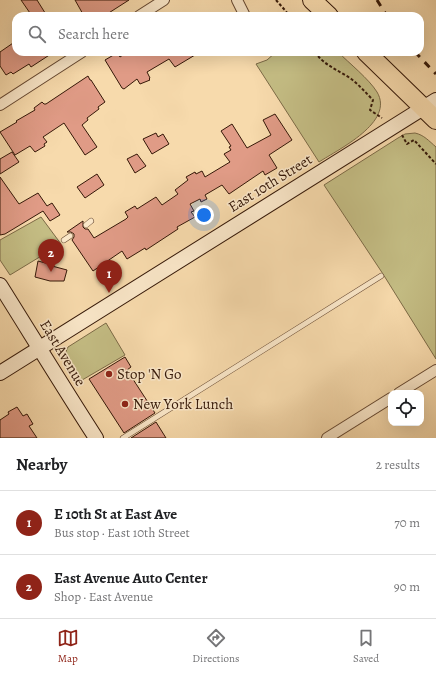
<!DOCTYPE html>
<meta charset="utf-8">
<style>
body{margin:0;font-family:Alegreya,serif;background:#f6f6f6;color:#202124}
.controls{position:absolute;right:12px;bottom:12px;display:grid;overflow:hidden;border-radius:8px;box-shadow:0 4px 16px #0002}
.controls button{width:36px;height:36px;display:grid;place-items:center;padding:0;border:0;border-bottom:1px solid #e0e0e0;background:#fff;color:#202124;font:20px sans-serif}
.you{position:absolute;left:204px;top:215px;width:14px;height:14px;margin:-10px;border:3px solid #fff;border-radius:50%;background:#1a73e8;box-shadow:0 0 0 6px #1a73e833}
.badge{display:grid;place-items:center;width:26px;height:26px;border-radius:50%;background:#8f2418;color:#fff;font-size:13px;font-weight:700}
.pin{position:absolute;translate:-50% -33px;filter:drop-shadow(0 1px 2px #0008)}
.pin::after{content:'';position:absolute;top:21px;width:14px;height:12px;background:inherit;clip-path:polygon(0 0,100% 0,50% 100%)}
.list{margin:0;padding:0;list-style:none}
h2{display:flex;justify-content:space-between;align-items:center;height:52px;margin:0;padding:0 16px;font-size:17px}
h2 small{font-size:13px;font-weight:400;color:#757577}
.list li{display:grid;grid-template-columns:26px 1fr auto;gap:12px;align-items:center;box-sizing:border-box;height:64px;padding:0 16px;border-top:1px solid #e0e0e0}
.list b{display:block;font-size:15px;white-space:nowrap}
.list p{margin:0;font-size:13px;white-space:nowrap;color:#757577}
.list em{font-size:13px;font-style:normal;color:#757577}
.icon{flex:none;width:22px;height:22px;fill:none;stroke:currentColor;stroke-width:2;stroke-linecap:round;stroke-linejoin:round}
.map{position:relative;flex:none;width:436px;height:438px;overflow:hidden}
.search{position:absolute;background:#fff;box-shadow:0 4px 16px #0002;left:12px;right:12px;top:12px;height:44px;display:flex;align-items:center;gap:10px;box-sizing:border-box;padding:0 14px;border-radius:12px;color:#757577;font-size:15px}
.sheet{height:180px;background:#fff}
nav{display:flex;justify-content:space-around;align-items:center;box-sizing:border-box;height:56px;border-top:1px solid #e0e0e0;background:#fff;font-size:11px;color:#757577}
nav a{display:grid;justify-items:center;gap:2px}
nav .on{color:#8f2418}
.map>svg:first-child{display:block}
</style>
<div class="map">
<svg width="436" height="438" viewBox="0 0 436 438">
<rect width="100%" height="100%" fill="#f7daac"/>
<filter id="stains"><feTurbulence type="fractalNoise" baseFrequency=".005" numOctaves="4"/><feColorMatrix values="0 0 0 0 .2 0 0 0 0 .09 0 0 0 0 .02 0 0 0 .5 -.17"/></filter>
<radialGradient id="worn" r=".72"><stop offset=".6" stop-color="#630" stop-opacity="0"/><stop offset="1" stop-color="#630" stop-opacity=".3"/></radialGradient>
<g fill="#c4bd84" stroke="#7c6a46">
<path d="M276 52H338C349 63 369 79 377 92 395 122 339 149 319 162L256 64 267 60Z"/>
<path d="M415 133C424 135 429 141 436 147V359L383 274 324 185 398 138 405 134Z"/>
<path d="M41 217 61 244 10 275 0 260V240Z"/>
<path d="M106 323 125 355 77 383C70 371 61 360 68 347Z"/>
</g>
<g fill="#e09b86" stroke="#351808">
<path d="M21 0H37L47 16H32Z"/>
<path d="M75 0H129L104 16H84Z"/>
<path d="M16 41V52H54L31 67 29 64 13 74 11 72 6 75 0 66V52Z"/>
<path d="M127 52H200L175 67 169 59 147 72 150 78 149 79 150 80 140 84 137 79 124 89 122 88 105 60 117 53 120 57Z"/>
<path d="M88 76 90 80H91L105 102 98 107 99 109 87 118 88 120 82 125 97 147 85 155 64 123 43 137 47 142 44 144 45 146 35 152 30 146 15 155 0 132 17 122 16 121 35 110 34 108 42 102 44 104H46Z"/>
<path d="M275 114 292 140 269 155 277 168 265 175 263 171 229 194 222 185 205 195 207 199 201 202 200 199 190 204 194 211 191 212 195 217 177 227 178 229 146 250 145 248 127 259 122 251 93 271 72 240 74 237V234L71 232H67L83 221V227L85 229H88L94 238 126 219 128 217 125 212 135 206 137 209 156 197 162 205 178 194 175 190 188 180 186 177 195 172 196 174 202 171 205 177 230 162 224 154 231 150 229 147 231 146 221 131 232 124 247 148 271 135 263 120Z"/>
<path d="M156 133 158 137 163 134 169 144 152 154 143 139Z"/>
<path d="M12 152 19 162 0 174V159Z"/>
<path d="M137 154 146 166 135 173 127 159Z"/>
<path d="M97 174 104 185 85 198 77 187Z"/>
<path d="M0 177 19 204 38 193 47 206 52 203 60 215 50 221 43 211 5 234 0 235Z"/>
<path d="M38 261 53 265 52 266 67 270 64 281H50L35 277Z"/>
<path d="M125 357 131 367 127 370 155 413 124 433 89 379Z"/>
<path d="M17 407 23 416 27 414 33 424 29 426 37 438H0V420L9 414 8 412Z"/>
<path d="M156 422 166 438H131Z"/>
</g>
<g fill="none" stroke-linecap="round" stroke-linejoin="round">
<defs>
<g id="lane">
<path d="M86 225 91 221"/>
<path d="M64 240 70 236"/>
<path d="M123 438 381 276"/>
</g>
<g id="street">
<path d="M237 0 245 16"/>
<path d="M139 16 164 0"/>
<path d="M0 105 82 52"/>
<path d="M399 393 436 370"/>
<path d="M327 438 391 398"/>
</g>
<g id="secondary">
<path d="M0 285C32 336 63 387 96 438"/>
<path d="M0 373 436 100"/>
</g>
<g id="highway">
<path d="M312 0 329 16"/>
<path d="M366 52 436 120"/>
</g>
</defs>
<use href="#lane" stroke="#664831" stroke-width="6"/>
<use href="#street" stroke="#664831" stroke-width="12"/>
<use href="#secondary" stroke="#351808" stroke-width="16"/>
<use href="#highway" stroke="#351808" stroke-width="20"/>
<g stroke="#351808" stroke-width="2" stroke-dasharray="3 2" stroke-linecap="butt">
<path d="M276 0 290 16"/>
<path d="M315 52C323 64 334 68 345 75 356 81 364 91 373 100L370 110 382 118"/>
<path d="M402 135 407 144 414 140 436 164"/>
</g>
<use href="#lane" stroke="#fae7c9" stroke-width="5"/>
<use href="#street" stroke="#fae7c9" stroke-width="10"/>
<use href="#secondary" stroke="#fae7c9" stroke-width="14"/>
<use href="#highway" stroke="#f7daac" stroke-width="18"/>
<g stroke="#351808" stroke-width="3" stroke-dasharray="7 7" stroke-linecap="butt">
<path d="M377 0 387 16"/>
<path d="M415 52 436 74"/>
</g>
</g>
<g fill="#8f2418" stroke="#fae7c9" stroke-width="1.5">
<circle cx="109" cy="374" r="4"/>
<circle cx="125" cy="404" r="4"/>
</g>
<g text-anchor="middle" stroke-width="3" stroke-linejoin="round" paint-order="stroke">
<g font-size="15" fill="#351808" stroke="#fae7c9">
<text transform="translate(270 183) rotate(-32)" y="5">East 10th Street</text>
<text transform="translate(63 353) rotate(59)" y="5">East Avenue</text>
</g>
<g font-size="15" fill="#351808" stroke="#fae7c9" text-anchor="start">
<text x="117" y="379">Stop 'N Go</text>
<text x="133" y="409">New York Lunch</text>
</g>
</g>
<rect width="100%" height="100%" filter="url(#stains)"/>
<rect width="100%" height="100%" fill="url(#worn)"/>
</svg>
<div class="controls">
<button><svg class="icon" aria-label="locate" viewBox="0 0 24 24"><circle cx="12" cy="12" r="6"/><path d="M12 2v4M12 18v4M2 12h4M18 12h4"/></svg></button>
</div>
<div class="you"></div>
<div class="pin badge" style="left:109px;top:293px">1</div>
<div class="pin badge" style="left:51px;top:272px">2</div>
<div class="search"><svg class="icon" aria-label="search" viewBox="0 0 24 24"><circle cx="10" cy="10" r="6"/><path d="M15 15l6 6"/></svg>Search here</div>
</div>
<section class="sheet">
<h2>Nearby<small>2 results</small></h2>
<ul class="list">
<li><span class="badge">1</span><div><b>E 10th St at East Ave</b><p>Bus stop · East 10th Street</p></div><em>70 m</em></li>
<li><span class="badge">2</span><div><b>East Avenue Auto Center</b><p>Shop · East Avenue</p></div><em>90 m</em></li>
</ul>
</section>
<nav>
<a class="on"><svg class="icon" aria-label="map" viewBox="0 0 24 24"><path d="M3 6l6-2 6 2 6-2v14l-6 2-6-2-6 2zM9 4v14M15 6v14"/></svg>Map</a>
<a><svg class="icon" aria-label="directions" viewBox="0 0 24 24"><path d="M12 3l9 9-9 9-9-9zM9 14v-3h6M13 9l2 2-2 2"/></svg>Directions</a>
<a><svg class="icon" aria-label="saved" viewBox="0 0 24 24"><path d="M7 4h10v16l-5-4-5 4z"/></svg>Saved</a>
</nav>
